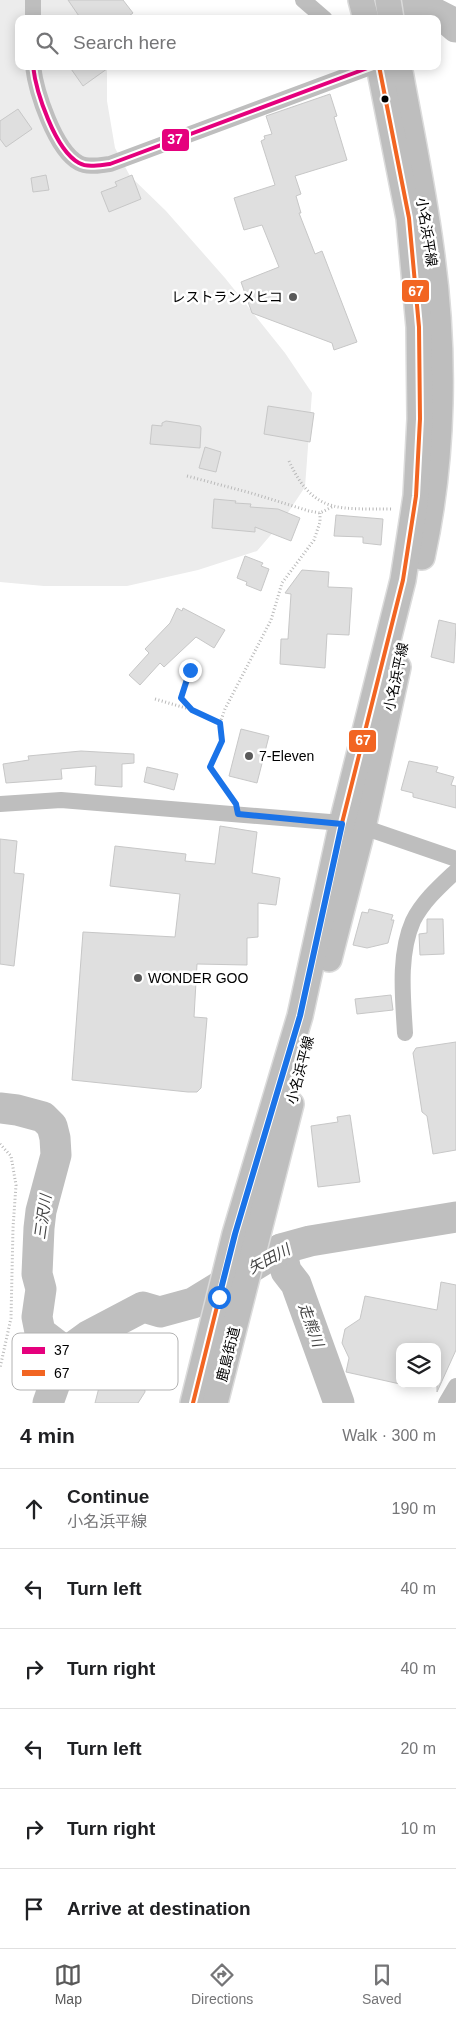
<!DOCTYPE html>
<meta charset="utf-8">
<style>
body{margin:0;font-family:Arial,"Noto Sans JP",sans-serif;background:#f2f2f2;color:#202124}
.controls{position:absolute;right:15px;bottom:15px;display:grid;overflow:hidden;border-radius:10px;box-shadow:0 2px 12px #0003}
.controls button{width:45px;height:45px;display:grid;place-items:center;padding:0;border:0;border-bottom:1px solid #e0e0e0;background:#fff;color:#202124;font:25px sans-serif}
.stop{position:absolute;width:15px;height:15px;margin:-11px;border:4px solid #1a73e8;border-radius:50%;background:#fff}
.stop.end{background:#1a73e8;border-color:#fff;box-shadow:0 1px 5px #0008}
.list{margin:0;padding:0;list-style:none}
h2{display:flex;justify-content:space-between;align-items:center;height:65px;margin:0;padding:0 20px;font-size:21px}
h2 small{font-size:16px;font-weight:400;color:#757577}
.list li{display:grid;grid-template-columns:32px 1fr auto;gap:15px;align-items:center;box-sizing:border-box;height:80px;padding:0 20px;border-top:1px solid #e0e0e0}
.list b{display:block;font-size:19px;white-space:nowrap}
.list p{margin:0;font-size:16px;white-space:nowrap;color:#757577}
.list em{font-size:16px;font-style:normal;color:#757577}
.icon{flex:none;width:28px;height:28px;fill:none;stroke:currentColor;stroke-width:2;stroke-linecap:round;stroke-linejoin:round}
.map{position:relative;flex:none;width:456px;height:1403px;overflow:hidden}
.search{position:absolute;background:#fff;box-shadow:0 2px 12px #0003;left:15px;right:15px;top:15px;height:55px;display:flex;align-items:center;gap:12px;box-sizing:border-box;padding:0 18px;border-radius:10px;color:#757577;font-size:19px}
.sheet{height:545px;background:#fff}
nav{display:flex;justify-content:space-around;align-items:center;box-sizing:border-box;height:70px;border-top:1px solid #e0e0e0;background:#fff;font-size:14px;color:#757577}
nav a{display:grid;justify-items:center;gap:2px}
nav .on{color:#595959}
.map>svg:first-child{display:block}
</style>
<div class="map">
<svg width="456" height="1403" viewBox="0 0 456 1403">
<rect width="100%" height="100%" fill="#fff"/>
<path fill="#ececec" d="M0 0H103L106 19H19V66H107V101L115 148 130 176 166 211 225 278 285 353 312 393 305 487 281 523 257 551 198 570 127 586H44L0 582Z"/>
<g fill="none" stroke-linecap="round" stroke-linejoin="round">
<g stroke="#bfbfbf" stroke-width="31">
<path d="M408 0 448 20 456 27"/>
<path d="M0 1108 17 1110 43 1117 52 1126 55 1138 56 1155 41 1211 39 1228 37 1274 41 1289 37 1317 40 1332 66 1352"/>
<path d="M281 1249 286 1271 296 1284 339 1403"/>
<path d="M48 1403 66 1352 88 1336 143 1307 160 1312 193 1303 281 1249 310 1241 456 1217"/>
</g>
</g>
<g fill="#dfdfdf" stroke="#c7c7c7">
<path d="M68 0H123L133 13 125 19H81Z"/>
<path d="M69 66H111L83 86Z"/>
<path d="M330 94 337 116 334 117 347 160 295 176 301 194 296 196 301 213H299L315 254 322 251 357 342 334 350 332 343 252 313 241 282 279 267 262 225 244 230 234 198 275 185 261 141 265 139 264 136 272 134 266 116Z"/>
<path d="M18 109 32 129 6 147 0 139V121Z"/>
<path d="M46 175 49 190 33 192 31 178Z"/>
<path d="M132 175 141 199 109 212 101 192 117 186 115 182Z"/>
<path d="M268 406 314 413 310 442 264 434Z"/>
<path d="M166 421 200 426 201 428 200 448 150 444 152 425 162 426V423Z"/>
<path d="M205 447 221 452 216 472 199 468Z"/>
<path d="M214 499 236 501 235 503 251 504 250 507 278 509 300 518 291 541 255 527V532L212 528Z"/>
<path d="M336 515 383 519 381 545 363 543V537L334 536Z"/>
<path d="M245 556 263 563 261 566 269 569 261 591 246 585 247 582 237 578Z"/>
<path d="M302 570 329 572 328 587 352 588 349 635 327 634 325 668 280 664 281 639H288L291 594 285 593Z"/>
<path d="M177 608 182 611 183 608 225 630 214 648 196 637 164 667 160 663 140 685 129 675 149 653 145 649 170 623Z"/>
<path d="M439 620 456 624 454 663 431 657Z"/>
<path d="M241 729 269 736 257 783 229 776Z"/>
<path d="M81 751 134 754V763L122 764V787L95 785 96 766 61 769 62 779 6 783 3 764 29 760 28 756Z"/>
<path d="M409 761 438 767 436 772 454 777 451 785 456 786V808L413 797V793L401 790Z"/>
<path d="M147 767 178 774 174 790 144 782Z"/>
<path d="M220 826 257 832 252 873 280 878 276 905 258 903V937L247 938V965L197 964 194 1017 207 1018 201 1088 197 1092H188L72 1080 83 932 175 937 180 894 110 886 115 846 186 854 185 861 215 864Z"/>
<path d="M0 839 17 841 14 873 24 874 14 966 0 964Z"/>
<path d="M369 909 393 915 391 920H394L388 943 367 948 353 945 362 912 368 913Z"/>
<path d="M427 919H443L444 954 420 955 419 934 427 933Z"/>
<path d="M391 995 393 1010 357 1014 355 999Z"/>
<path d="M456 1042V1150L433 1154 427 1116 422 1112 413 1053 416 1048Z"/>
<path d="M350 1115 360 1182 318 1187 311 1126 338 1122 337 1117Z"/>
<path d="M441 1282 456 1285V1350L437 1392V1347H400V1384L346 1372 349 1358 342 1343 345 1329 360 1319 365 1296 437 1310Z"/>
<path d="M123 1353 149 1359 144 1380 145 1392 138 1403H95L104 1368Z"/>
</g>
<g fill="none" stroke-linecap="round" stroke-linejoin="round">
<defs>
<g id="primary">
<path d="M361 0 366 19"/>
<path d="M388 0 391 19"/>
<path d="M399 66C410 127 423 188 431 249 445 349 444 457 422 557"/>
<path d="M329 959 363 827 398 667"/>
<path d="M193 1403 235 1234 300 1016 342 823 403 580 416 496 420 419 419 327 409 218 379 66"/>
<path d="M215 1403 291 1104"/>
</g>
</defs>
<use href="#primary" stroke="#dbdbdb" stroke-width="28"/>
<g stroke="#b9b9b9" stroke-width="3" stroke-dasharray="1 2.5" stroke-linecap="butt">
<path d="M289 461C314 516 341 508 393 509"/>
<path d="M187 476 251 493 309 511 320 513 332 507"/>
<path d="M190 670 181 698 192 710 220 723 222 741 210 767 233 798"/>
<path d="M155 699 189 709"/>
<path d="M220 723 225 709 271 620 282 583 314 540 320 522V513"/>
<path d="M0 1144 11 1156 16 1185 13 1228 11 1318 0 1368"/>
</g>
<g stroke="#bebebe" stroke-width="16">
<path d="M303 0 325 19"/>
<path d="M33 19V0"/>
<path d="M33 66C36 92 55 150 79 163 88 168 100 165 110 164L373 66"/>
<path d="M0 804 61 800 342 823 363 827 456 859"/>
<path d="M405 1033C403 998 398 955 413 921 423 901 440 886 456 871"/>
<path d="M446 1403 456 1386"/>
</g>
<use href="#primary" stroke="#bebebe" stroke-width="25"/>
<defs>
<path id="bus-1" d="M33 66C36 92 55 150 79 163 88 168 100 165 110 164L373 66"/>
<path id="bus-2" d="M193 1403 235 1234 300 1016 342 823 403 580 416 496 420 419 419 327 409 218 379 66"/>
</defs>
<use href="#bus-1" stroke="#fff" stroke-width="8"/>
<use href="#bus-2" stroke="#fff" stroke-width="8"/>
<use href="#bus-1" stroke="#e5007d" stroke-width="4"/>
<use href="#bus-2" stroke="#f26522" stroke-width="4"/>
</g>
<g fill="none" stroke-linecap="round" stroke-linejoin="round">
<path stroke="#1a73e8" stroke-width="6" d="M190 670 181 698 192 710 220 723 222 741 210 767 236 804 238 814 342 824 300 1016 235 1234 219 1297"/>
</g>
<circle fill="#000" stroke="#fff" stroke-width="2" cx="385" cy="99" r="4.5"/>
<g fill="#595959" stroke="#fff" stroke-width="2">
<circle cx="293" cy="297" r="5"/>
<circle cx="249" cy="756" r="5"/>
<circle cx="138" cy="978" r="5"/>
</g>
<g text-anchor="middle" stroke-width="5" stroke-linejoin="round" paint-order="stroke">
<g font-size="14" fill="#000" stroke="#fff">
<text transform="translate(427 232) rotate(81)" y="5">小名浜平線</text>
<text transform="translate(396 677) rotate(-78)" y="5">小名浜平線</text>
<text transform="translate(300 1070) rotate(-75)" y="5">小名浜平線</text>
<text transform="translate(228 1354) rotate(-76)" y="5">鹿島街道</text>
</g>
<g font-size="14" fill="#000" stroke="#fff" text-anchor="start">
<text x="283" y="302" text-anchor="end">レストランメヒコ</text>
<text x="259" y="761">7-Eleven</text>
<text x="148" y="983">WONDER GOO</text>
</g>
<g font-size="15" font-style="italic" fill="#444" stroke="#fff">
<text transform="translate(43 1217) rotate(-82)" y="5">三沢川</text>
<text transform="translate(269 1259) rotate(-28)" y="5">矢田川</text>
<text transform="translate(311 1325) rotate(70)" y="5">走熊川</text>
</g>
</g>
<rect x="12" y="1333" width="166" height="57" rx="8" fill="#fff" stroke="#b2b2b2" stroke-width="1"/>
<rect x="22" y="1347" width="23" height="7" fill="#e5007d"/>
<rect x="22" y="1370" width="23" height="6" fill="#f26522"/>
<g font-size="14" fill="#000">
<text x="54" y="1355">37</text>
<text x="54" y="1378">67</text>
</g>
<g stroke="#fff" stroke-width="2">
<rect x="161" y="128" width="29" height="24" rx="5" fill="#e5007d"/>
<rect x="401" y="279" width="29" height="24" rx="5" fill="#f26522"/>
<rect x="348" y="729" width="29" height="24" rx="5" fill="#f26522"/>
</g>
<g font-size="14" text-anchor="middle" font-weight="bold" fill="#fff">
<text x="175" y="144">37</text>
<text x="416" y="296">67</text>
<text x="363" y="745">67</text>
</g>
</svg>
<div class="controls">
<button><svg class="icon" aria-label="layers" viewBox="0 0 24 24"><path d="M12 4l9 5-9 5-9-5zM3 14l9 5 9-5"/></svg></button>
</div>
<div class="stop" style="left:219px;top:1297px"></div>
<div class="stop end" style="left:190px;top:670px"></div>
<div class="search"><svg class="icon" aria-label="search" viewBox="0 0 24 24"><circle cx="10" cy="10" r="6"/><path d="M15 15l6 6"/></svg>Search here</div>
</div>
<section class="sheet">
<h2>4 min<small>Walk · 300 m</small></h2>
<ul class="list">
<li><svg class="icon" aria-label="ahead" viewBox="0 0 24 24"><path d="M12 20V5M6 11l6-6 6 6"/></svg><div><b>Continue</b><p>小名浜平線</p></div><em>190 m</em></li>
<li><svg class="icon" aria-label="left" viewBox="0 0 24 24"><path d="M17 20v-9H6M10 6l-5 5 5 5"/></svg><div><b>Turn left</b></div><em>40 m</em></li>
<li><svg class="icon" aria-label="right" viewBox="0 0 24 24"><path d="M7 20v-9h11M14 6l5 5-5 5"/></svg><div><b>Turn right</b></div><em>40 m</em></li>
<li><svg class="icon" aria-label="left" viewBox="0 0 24 24"><path d="M17 20v-9H6M10 6l-5 5 5 5"/></svg><div><b>Turn left</b></div><em>20 m</em></li>
<li><svg class="icon" aria-label="right" viewBox="0 0 24 24"><path d="M7 20v-9h11M14 6l5 5-5 5"/></svg><div><b>Turn right</b></div><em>10 m</em></li>
<li><svg class="icon" aria-label="arrive" viewBox="0 0 24 24"><path d="M6 21V4h12l-3 4 3 4H6"/></svg><div><b>Arrive at destination</b></div></li>
</ul>
</section>
<nav>
<a class="on"><svg class="icon" aria-label="map" viewBox="0 0 24 24"><path d="M3 6l6-2 6 2 6-2v14l-6 2-6-2-6 2zM9 4v14M15 6v14"/></svg>Map</a>
<a><svg class="icon" aria-label="directions" viewBox="0 0 24 24"><path d="M12 3l9 9-9 9-9-9zM9 14v-3h6M13 9l2 2-2 2"/></svg>Directions</a>
<a><svg class="icon" aria-label="saved" viewBox="0 0 24 24"><path d="M7 4h10v16l-5-4-5 4z"/></svg>Saved</a>
</nav>
